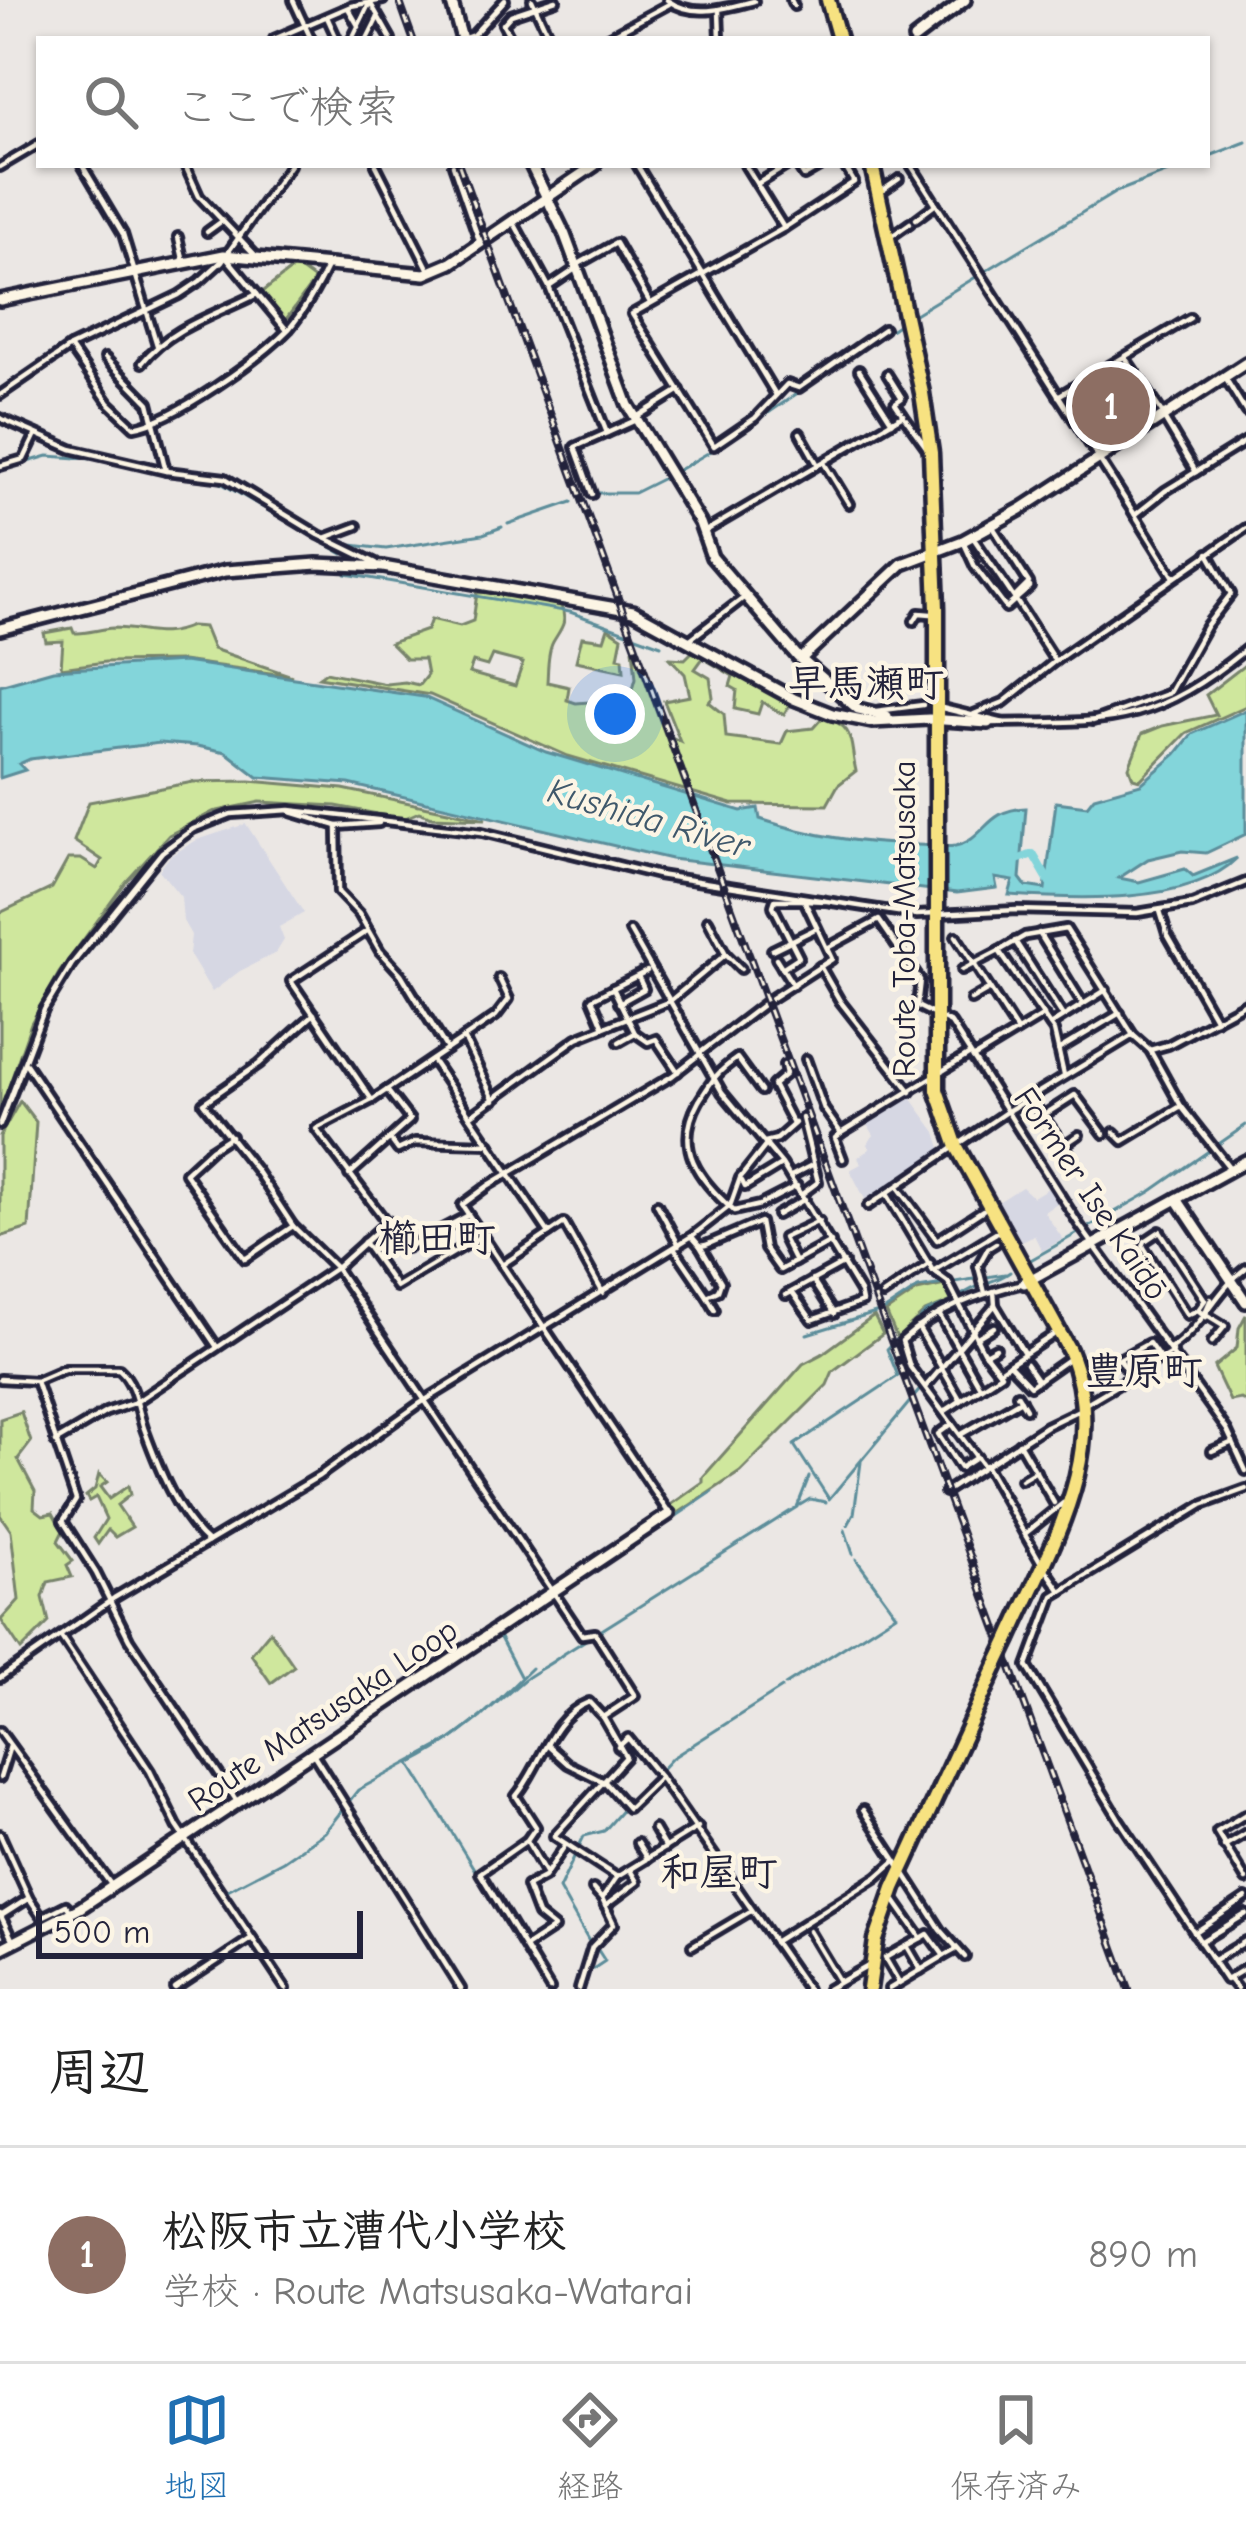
<!DOCTYPE html>
<html lang="ja">
<meta charset="utf-8">
<style>
body{margin:0;font-family:"Comic Neue","Klee One",sans-serif;background:#f6f6f6;color:#222}
.scale{position:absolute;left:36px;bottom:30px;width:327px;box-sizing:border-box;padding-left:12px;border:6px solid #22223b;border-top:0;font-size:33px;line-height:42px;white-space:nowrap;color:#22223b;-webkit-text-stroke:9px #fcf5e5;paint-order:stroke}
.you{position:absolute;left:615px;top:714px;width:42px;height:42px;margin:-30px;border:9px solid #fff;border-radius:50%;background:#1a73e8;box-shadow:0 0 0 18px #1a73e833}
.badge{display:grid;place-items:center;width:78px;height:78px;border-radius:50%;background:#1f6fb2;color:#fff;font-size:39px;font-weight:700}
.pin{position:absolute;translate:-50% -50%;border:6px solid #fff;box-shadow:0 3px 12px #0006}
.list{margin:0;padding:0;list-style:none}
h2{display:flex;justify-content:space-between;align-items:center;height:156px;margin:0;padding:0 48px;font-size:51px}
h2 small{font-size:39px;font-weight:400;color:#767676}
.list li{display:grid;grid-template-columns:78px 1fr auto;gap:36px;align-items:center;box-sizing:border-box;height:216px;padding:0 48px;border-top:3px solid #e0e0e0}
.list b{display:block;font-size:45px;white-space:nowrap}
.list p{margin:0;font-size:39px;white-space:nowrap;color:#767676}
.list em{font-size:39px;font-style:normal;color:#767676}
.icon{flex:none;width:66px;height:66px;fill:none;stroke:currentColor;stroke-width:2;stroke-linecap:round;stroke-linejoin:round}
.map{position:relative;flex:none;width:1246px;height:1989px;overflow:hidden}
.search{position:absolute;background:#fff;box-shadow:0 3px 9px #0004;left:36px;right:36px;top:36px;height:132px;display:flex;align-items:center;gap:30px;box-sizing:border-box;padding:0 42px;border-radius:0px;color:#767676;font-size:45px}
.sheet{height:372px;background:#fff}
nav{display:flex;justify-content:space-around;align-items:center;box-sizing:border-box;height:168px;border-top:3px solid #e0e0e0;background:#fff;font-size:33px;color:#767676}
nav a{display:grid;justify-items:center;gap:6px}
nav .on{color:#1f6fb2}
.map>svg:first-child{display:block}
</style>
<div class="map">
<svg width="1246" height="1989" viewBox="0 0 1246 1989">
<rect width="100%" height="100%" fill="#ebe7e4"/>
<filter id="ink" filterUnits="userSpaceOnUse"><feTurbulence type="fractalNoise" baseFrequency=".00833" numOctaves="2"/><feDisplacementMap in="SourceGraphic" scale="24" xChannelSelector="R" yChannelSelector="G"/><feConvolveMatrix kernelMatrix="1 2 1 2 8 2 1 2 1" color-interpolation-filters="sRGB"/></filter>
<g filter="url(#ink)">
<g fill="#d6d7e3">
<path d="M1124 361 1160 412 1099 455 1061 397Z"/>
<path d="M246 824 304 913 279 927 284 940 276 953 240 971 212 992 189 954 191 935 183 921 181 897 159 870 170 856 197 840Z"/>
<path d="M909 1095 936 1132 943 1154 867 1203 850 1170 861 1164 858 1157 870 1149 867 1144 874 1135 866 1122Z"/>
<path d="M1022 1187 1033 1197 1050 1187 1060 1201 1044 1212 1063 1239 1042 1251 1034 1235 1016 1244 995 1204Z"/>
</g>
<g fill="#cfe79d" stroke="#78846c" stroke-width="3" fill-rule="evenodd">
<path d="M296 266 315 280 284 322 260 294Z"/>
<path d="M504 591 561 606C568 623 561 628 553 642 547 653 548 670 547 682L569 687 567 700 576 703 630 699 636 678 633 648 665 734 680 741 664 701 690 696 685 674 670 658 685 659 696 648 796 703 797 708 790 705 784 715 762 702 758 714 735 709 737 690 730 686 733 676 703 658 695 669 710 678 713 697 709 702 724 714 726 737 781 744 787 731 813 728 823 717C857 726 849 743 856 771L838 785 827 805 732 804 568 756 430 695 319 677 326 672 386 684 405 682 419 685 427 675 424 659H406L390 643 427 630 431 619 460 626 473 621 477 593ZM492 655 523 663 515 686 469 673 473 662 487 666Z"/>
<path d="M191 626 204 627 213 649 292 676 182 661 105 662 61 668 63 641 46 642 44 633 72 628 74 633C89 633 99 629 113 628 145 628 159 640 191 626Z"/>
<path d="M608 628 622 637 618 657 623 658 624 671 576 661 582 637 604 640Z"/>
<path d="M1246 664V706L1186 733 1140 780 1133 778 1129 767 1142 734 1162 726 1216 715 1206 695Z"/>
<path d="M250 781 343 789 486 819 432 817 419 812 403 819 336 806 260 802 213 812 169 835 125 883 59 973 31 1023 0 1112V913L52 888 68 859H81L97 869 102 860 74 841 89 802 193 782Z"/>
<path d="M20 1101 36 1122 29 1228 0 1237V1136Z"/>
<path d="M945 1285 952 1301 925 1312 897 1338 886 1312 917 1291Z"/>
<path d="M1246 1315V1402L1241 1399 1230 1401 1214 1367 1237 1348 1239 1328Z"/>
<path d="M874 1316 883 1334 833 1371 827 1385 740 1472 674 1516 668 1507 703 1482V1477L803 1364 822 1354Z"/>
<path d="M21 1412 31 1442 18 1459 35 1491 34 1508 43 1515 53 1513 63 1531 58 1541 73 1561 67 1565 72 1577 48 1582 43 1597 49 1622 21 1650 1 1620 19 1600 11 1531 0 1515V1419Z"/>
<path d="M99 1474 107 1482 100 1487 109 1499 128 1486 130 1495 117 1505 132 1527 115 1537 108 1530 98 1544 94 1538 106 1519 96 1497 89 1501 86 1496 95 1489Z"/>
<path d="M270 1631 294 1666 271 1683 251 1654Z"/>
</g>
<path fill="#83d5da" stroke="#5c8d9a" stroke-width="3" d="M184 662 424 697 546 752 741 811 758 808 760 819C811 836 863 844 917 845 929 845 943 848 955 846 987 839 984 810 1026 808L1020 878 1026 886 1045 889 1056 802 1087 806 1094 797 1141 784 1176 754 1192 734 1246 710V834L1206 853 1182 851 1148 859 1119 878 1139 882 1185 869 1193 876 1237 858C1190 906 1072 899 1009 895L1013 881 995 878 997 888 957 893 671 859 349 784 258 777 226 752 197 746 160 743 30 759 19 764 25 770 0 778V685L53 670Z"/>
<g fill="none" stroke-linecap="round" stroke-linejoin="round">
<g stroke="#5c8d9a" stroke-width="3">
<path d="M1207 157 1246 142"/>
<path d="M910 317 1116 192 1186 165"/>
<path d="M0 470 48 456 107 460 164 474 214 479 343 554"/>
<path d="M675 472 720 446 902 322"/>
<path d="M596 493H634L666 477"/>
<path d="M508 524 572 502"/>
<path d="M343 544 386 549 483 534 502 527"/>
<path d="M343 569 346 574 570 612 661 645"/>
<path d="M1027 1262 1150 1192 1246 1125"/>
<path d="M853 1277 861 1287"/>
<path d="M959 1297C977 1283 995 1283 1010 1272"/>
<path d="M885 1310 918 1288 1005 1274"/>
<path d="M807 1334 879 1312"/>
<path d="M895 1341 927 1312 954 1301"/>
<path d="M890 1346 887 1349 898 1376 794 1445 829 1499 992 1303"/>
<path d="M800 1505 810 1499 826 1502"/>
<path d="M848 1525 854 1514 861 1462"/>
<path d="M845 1530 853 1554"/>
<path d="M560 1595 712 1492"/>
<path d="M520 1676 499 1636 553 1600"/>
<path d="M785 1685 896 1614 856 1559"/>
<path d="M660 1771 672 1758 782 1688"/>
<path d="M638 1796 655 1776"/>
<path d="M476 1872 410 1764C459 1739 481 1716 521 1682 534 1671 549 1666 562 1655L797 1507 809 1477"/>
<path d="M479 1877 547 1989"/>
<path d="M213 1887 218 1895 283 1861 325 1832 358 1790 452 1739 481 1717 531 1668"/>
<path d="M591 1945 559 1889 584 1836 604 1831 626 1806"/>
<path d="M582 1989 587 1973 605 1961 596 1947"/>
</g>
<path stroke="#83d5da" stroke-width="8" d="M1017 860 1033 854 1050 883"/>
<defs>
<g id="street">
<path d="M293 0 311 39"/>
<path d="M532 0 547 32 536 39"/>
<path d="M667 0C694 19 725 8 754 1"/>
<path d="M791 0 794 6"/>
<path d="M370 2 391 39"/>
<path d="M348 8 359 27"/>
<path d="M719 11 720 39"/>
<path d="M327 17 337 39"/>
<path d="M274 39 351 6 383 0"/>
<path d="M352 39 370 2"/>
<path d="M367 39 378 17"/>
<path d="M462 39 473 35 505 0"/>
<path d="M511 39 503 24 511 15 556 0"/>
<path d="M604 39 669 4"/>
<path d="M82 165 123 234 157 345"/>
<path d="M185 165 199 196 258 258"/>
<path d="M376 165 430 272"/>
<path d="M453 165 480 243"/>
<path d="M637 165 776 395"/>
<path d="M745 165 784 228"/>
<path d="M797 165 804 176 823 165"/>
<path d="M844 165 854 182 784 228 632 314 714 446 755 418 787 384 799 388 884 329"/>
<path d="M911 165 1135 515"/>
<path d="M0 167 39 144"/>
<path d="M757 184 788 165"/>
<path d="M879 193 899 179"/>
<path d="M916 219 936 204"/>
<path d="M513 221 549 287 607 433 636 420"/>
<path d="M207 232 222 221"/>
<path d="M893 235 910 223"/>
<path d="M178 237 184 263"/>
<path d="M228 259 286 329"/>
<path d="M575 266 616 243 649 301"/>
<path d="M549 287 574 270"/>
<path d="M70 347 109 403 134 427C173 421 260 359 289 329 304 311 318 286 328 265"/>
<path d="M105 358 149 403 166 471"/>
<path d="M1126 359 1163 414"/>
<path d="M142 363C170 327 218 314 257 294"/>
<path d="M859 370 892 422"/>
<path d="M887 374 902 398 895 403 903 415"/>
<path d="M1224 376 1246 412"/>
<path d="M0 395 70 347 179 295 200 281 222 261 290 165"/>
<path d="M1058 396 1190 318"/>
<path d="M0 418 71 449 166 471 225 478 319 535 376 563"/>
<path d="M635 418 680 390"/>
<path d="M1165 420 1196 472"/>
<path d="M800 433 818 465"/>
<path d="M824 463 849 504"/>
<path d="M0 466 24 459 36 434"/>
<path d="M592 494 575 447 607 433"/>
<path d="M704 532 903 415 926 447"/>
<path d="M972 536 1014 598 1029 583 993 527"/>
<path d="M325 538 357 526"/>
<path d="M963 541 975 567 1006 608 1030 587"/>
<path d="M1174 577 1135 515 1165 491 1246 441"/>
<path d="M1017 602 1055 661"/>
<path d="M914 621 919 613 931 614"/>
<path d="M689 640 746 596"/>
<path d="M942 708 1004 723"/>
<path d="M876 711 923 705"/>
<path d="M974 714 1004 702 1055 661 1246 528"/>
<path d="M1093 721 1169 693 1207 625 1231 594 1208 553"/>
<path d="M990 723C1109 721 1148 729 1246 649"/>
<path d="M291 812 337 826 379 823"/>
<path d="M337 826 338 892 359 914 380 951 401 974 447 1049"/>
<path d="M1160 911 1167 934 1216 1020"/>
<path d="M708 920 726 954 741 969"/>
<path d="M367 931 291 981 372 1100"/>
<path d="M630 931 722 1092 782 1164 860 1292 862 1302 812 1320 792 1292"/>
<path d="M1039 933 1083 1004"/>
<path d="M956 936 1017 1031"/>
<path d="M1015 941 1063 1016"/>
<path d="M829 947 879 920 920 980 917 1006 951 1023 1080 1226 1227 1430 1246 1471"/>
<path d="M772 950 815 929"/>
<path d="M776 958 793 985"/>
<path d="M820 966 840 1001 911 1092"/>
<path d="M782 968 799 957 773 906 775 900H804"/>
<path d="M962 970 999 951"/>
<path d="M613 988 635 1033 648 1042 656 1039 678 1072"/>
<path d="M770 999 832 959 804 900 825 901"/>
<path d="M971 1000 990 989"/>
<path d="M619 1003 644 989 638 976"/>
<path d="M314 1014 259 1064 203 1103 256 1170 293 1226 336 1268 582 1635 595 1633 635 1696 603 1717"/>
<path d="M603 1025 592 999 647 971"/>
<path d="M1050 1025 1106 990"/>
<path d="M464 1038 496 1016 509 999 499 978"/>
<path d="M619 1042 635 1033"/>
<path d="M1058 1050 1120 1013"/>
<path d="M1150 1050 1168 1045 1246 1003"/>
<path d="M701 1052 765 1003"/>
<path d="M973 1058 1044 1015"/>
<path d="M806 1059 824 1109 841 1133 835 1138 843 1159"/>
<path d="M432 1060 549 1233"/>
<path d="M26 1064 217 1347"/>
<path d="M784 1065 786 1074 773 1085 793 1124"/>
<path d="M1064 1075 1054 1031 999 951 1025 936 1066 929 1133 1035 1150 1050 1181 1106 1229 1167"/>
<path d="M761 1091 737 1058C716 1073 713 1079 699 1101 673 1147 698 1179 734 1211L760 1205 797 1186"/>
<path d="M1030 1098 1069 1152"/>
<path d="M1044 1115 1075 1095 1104 1134"/>
<path d="M470 1116 577 1038 670 1001 726 954"/>
<path d="M0 1125 44 1010 72 964 162 852 193 829 231 814 290 810 482 832 658 875 917 915 1017 910 1137 913 1192 904 1246 882"/>
<path d="M1114 1132 1123 1141 1181 1106"/>
<path d="M841 1133 970 1054"/>
<path d="M231 1136 211 1149 185 1173 245 1259 293 1226"/>
<path d="M390 1139 398 1150 415 1142 490 1144"/>
<path d="M765 1142 777 1139 795 1123"/>
<path d="M1064 1145 1079 1135"/>
<path d="M349 1175 410 1120 387 1090"/>
<path d="M791 1176 812 1165"/>
<path d="M742 1181 745 1187 781 1165"/>
<path d="M898 1187 937 1240 983 1210"/>
<path d="M802 1194 818 1182 802 1118"/>
<path d="M887 1194 933 1271 948 1282 983 1351 1001 1374 945 1411"/>
<path d="M657 1204 679 1245"/>
<path d="M868 1206 1006 1112 1133 1035"/>
<path d="M777 1215 805 1199"/>
<path d="M467 1216 406 1248 316 1129 372 1100 464 1038 494 1100"/>
<path d="M693 1238 700 1246 706 1245 760 1222 765 1249 780 1270 831 1242"/>
<path d="M364 1242 396 1287 483 1235"/>
<path d="M675 1249 707 1296 718 1291 721 1282 700 1246"/>
<path d="M795 1262 783 1238 819 1221"/>
<path d="M502 1265 564 1223 603 1293"/>
<path d="M933 1271 996 1233"/>
<path d="M812 1280 834 1314"/>
<path d="M985 1293 978 1266 988 1248 996 1243"/>
<path d="M786 1295 844 1263"/>
<path d="M883 1295 930 1263"/>
<path d="M707 1296 715 1310"/>
<path d="M995 1305 1024 1353"/>
<path d="M1198 1310 1205 1300 1160 1231 1145 1241 1143 1246 1187 1315 1198 1310 1206 1317"/>
<path d="M939 1314 980 1387"/>
<path d="M1204 1315 1211 1299"/>
<path d="M1207 1315 1225 1326 1212 1342"/>
<path d="M918 1327 961 1401"/>
<path d="M976 1338 994 1327"/>
<path d="M1170 1349C1204 1326 1215 1291 1246 1268"/>
<path d="M985 1354 996 1348"/>
<path d="M1120 1359 1132 1379"/>
<path d="M1089 1361 1101 1354 1108 1365 1149 1343 1161 1360"/>
<path d="M1009 1364 1053 1335"/>
<path d="M1026 1364 1038 1381"/>
<path d="M999 1371 1009 1364 1030 1386 1067 1360"/>
<path d="M0 1379 36 1381 64 1369H119C137 1385 137 1410 145 1431 159 1469 177 1515 208 1542"/>
<path d="M36 1381 76 1500 63 1521 96 1573 129 1639 238 1803"/>
<path d="M927 1385 995 1305 994 1291"/>
<path d="M1017 1394 1026 1409"/>
<path d="M1085 1404 1173 1352"/>
<path d="M952 1424 938 1434 960 1468 977 1457"/>
<path d="M962 1434 1021 1400"/>
<path d="M55 1442 106 1412 136 1402 336 1268 388 1221"/>
<path d="M1019 1443 1054 1503"/>
<path d="M1212 1451 1233 1442"/>
<path d="M985 1465 1040 1561"/>
<path d="M983 1466 910 1367 902 1341C936 1309 978 1294 1024 1283"/>
<path d="M1021 1480 1036 1471"/>
<path d="M1246 1489 1202 1505 1053 1596 1027 1666 1119 1819 1226 1980 1246 1968"/>
<path d="M945 1492 1046 1426 1079 1410"/>
<path d="M668 1512 462 1205 489 1185 672 1076 700 1054"/>
<path d="M1026 1533 1063 1503"/>
<path d="M1045 1568 1061 1591"/>
<path d="M61 1637 150 1771 177 1826 286 1989"/>
<path d="M0 1678 114 1598 319 1476 419 1404 692 1236 730 1206 740 1178 767 1144"/>
<path d="M0 1731 112 1886"/>
<path d="M547 1745 568 1764 602 1781"/>
<path d="M618 1747 628 1738 660 1777"/>
<path d="M314 1755 461 1989"/>
<path d="M0 1778 10 1746"/>
<path d="M605 1782 628 1808 660 1777 807 1989"/>
<path d="M863 1810 899 1865"/>
<path d="M1246 1814 1217 1832 1246 1880"/>
<path d="M654 1829 665 1848"/>
<path d="M0 1834 29 1898 42 1917 66 1905 72 1913"/>
<path d="M527 1841 545 1872"/>
<path d="M637 1843 647 1859"/>
<path d="M1224 1846 1246 1833"/>
<path d="M905 1874 941 1930 965 1957"/>
<path d="M593 1889 602 1899"/>
<path d="M895 1901 921 1938 928 1934 944 1956 955 1950"/>
<path d="M605 1906 637 1882 630 1870"/>
<path d="M0 1914 13 1941"/>
<path d="M1 1916 29 1898"/>
<path d="M809 1931 839 1981"/>
<path d="M1194 1933 1246 1898"/>
<path d="M774 1942 877 1877 894 1862"/>
<path d="M1200 1942 1246 1914"/>
<path d="M692 1946 749 1912"/>
<path d="M907 1946 921 1970"/>
<path d="M525 1947 554 1928 538 1915 527 1886 544 1877 566 1844"/>
<path d="M1214 1960 1246 1941"/>
<path d="M1229 1979 1237 1989"/>
<path d="M899 1982 885 1958 921 1938"/>
<path d="M175 1989 252 1938"/>
<path d="M550 1989 480 1873 527 1840 536 1827 516 1796C541 1767 550 1717 589 1702L603 1717 626 1757 554 1836 617 1877"/>
<path d="M579 1989 592 1947 614 1924 602 1899 617 1877 698 1827"/>
<path d="M828 1989 870 1965"/>
<path d="M889 1989 944 1956"/>
</g>
<g id="secondary">
<path d="M451 0 462 39"/>
<path d="M914 39 965 0"/>
<path d="M531 165 565 235 628 405 700 523 712 557 798 657 858 709 887 716"/>
<path d="M0 300 224 255 425 274 451 263 595 165"/>
<path d="M0 629 225 571 317 564 383 567 633 611 794 699 832 714 872 722 929 719 988 723"/>
<path d="M801 659 902 564 963 541 1021 509 1246 363"/>
<path d="M1177 1199 1246 1302"/>
<path d="M1024 1283 1246 1161"/>
<path d="M0 1949 80 1908 669 1514"/>
</g>
<g id="primary">
<path d="M828 0 839 39"/>
<path d="M872 165 922 393 931 453 937 608V1090L957 1147 1069 1350C1112 1452 1050 1547 1009 1639"/>
<path d="M869 1989 876 1940 894 1888 999 1660"/>
</g>
</defs>
<use href="#street" stroke="#22223b" stroke-width="14"/>
<use href="#secondary" stroke="#22223b" stroke-width="18"/>
<use href="#primary" stroke="#22223b" stroke-width="21"/>
<use href="#street" stroke="#fcf5e5" stroke-width="4.5"/>
<use href="#secondary" stroke="#fcf5e5" stroke-width="9"/>
<use href="#primary" stroke="#f7e281" stroke-width="12"/>
<defs>
<g id="rail">
<path d="M399 0 413 39"/>
<path d="M459 165 1129 1989"/>
</g>
</defs>
<use href="#rail" stroke="#22223b" stroke-width="8"/>
<use href="#rail" stroke="#fcf5e5" stroke-width="3" stroke-dasharray="9" stroke-linecap="butt"/>
<defs>
<path id="primary-bridge" d="M999 1660 1009 1639"/>
</defs>
<use href="#primary-bridge" stroke="#22223b" stroke-width="21" stroke-linecap="butt"/>
<use href="#primary-bridge" stroke="#f7e281" stroke-width="12"/>
</g>
</g>
<g text-anchor="middle" stroke-width="9" stroke-linejoin="round" paint-order="stroke">
<g font-size="33" fill="#22223b" stroke="#fcf5e5">
<text transform="translate(903 919) rotate(-90)" y="12">Route Toba-Matsusaka</text>
<text transform="translate(1092 1193) rotate(56)" y="12">Former Ise Kaidō</text>
<text transform="translate(322 1714) rotate(-34)" y="12">Route Matsusaka Loop</text>
</g>
<g font-size="36" font-style="italic" fill="#3f586b" stroke="#fcf5e5">
<text transform="translate(649 817) rotate(16)" y="13">Kushida River</text>
</g>
<g font-size="39" font-weight="bold" fill="#22223b" stroke="#fcf5e5">
<text x="866" y="696">早馬瀬町</text>
<text x="437" y="1251">櫛田町</text>
<text x="1144" y="1384">豊原町</text>
<text x="719" y="1885">和屋町</text>
</g>
</g>
</svg>
<div class="scale">500 m</div>
<div class="you"></div>
<div class="pin badge" style="left:1111px;top:406px;background:#8d6e63">1</div>
<div class="search"><svg class="icon" aria-label="search" viewBox="0 0 24 24"><circle cx="10" cy="10" r="6"/><path d="M15 15l6 6"/></svg>ここで検索</div>
</div>
<section class="sheet">
<h2>周辺<small></small></h2>
<ul class="list">
<li><span class="badge" style="background:#8d6e63">1</span><div><b>松阪市立漕代小学校</b><p>学校 · Route Matsusaka-Watarai</p></div><em>890 m</em></li>
</ul>
</section>
<nav>
<a class="on"><svg class="icon" aria-label="map" viewBox="0 0 24 24"><path d="M3 6l6-2 6 2 6-2v14l-6 2-6-2-6 2zM9 4v14M15 6v14"/></svg>地図</a>
<a><svg class="icon" aria-label="directions" viewBox="0 0 24 24"><path d="M12 3l9 9-9 9-9-9zM9 14v-3h6M13 9l2 2-2 2"/></svg>経路</a>
<a><svg class="icon" aria-label="saved" viewBox="0 0 24 24"><path d="M7 4h10v16l-5-4-5 4z"/></svg>保存済み</a>
</nav>
